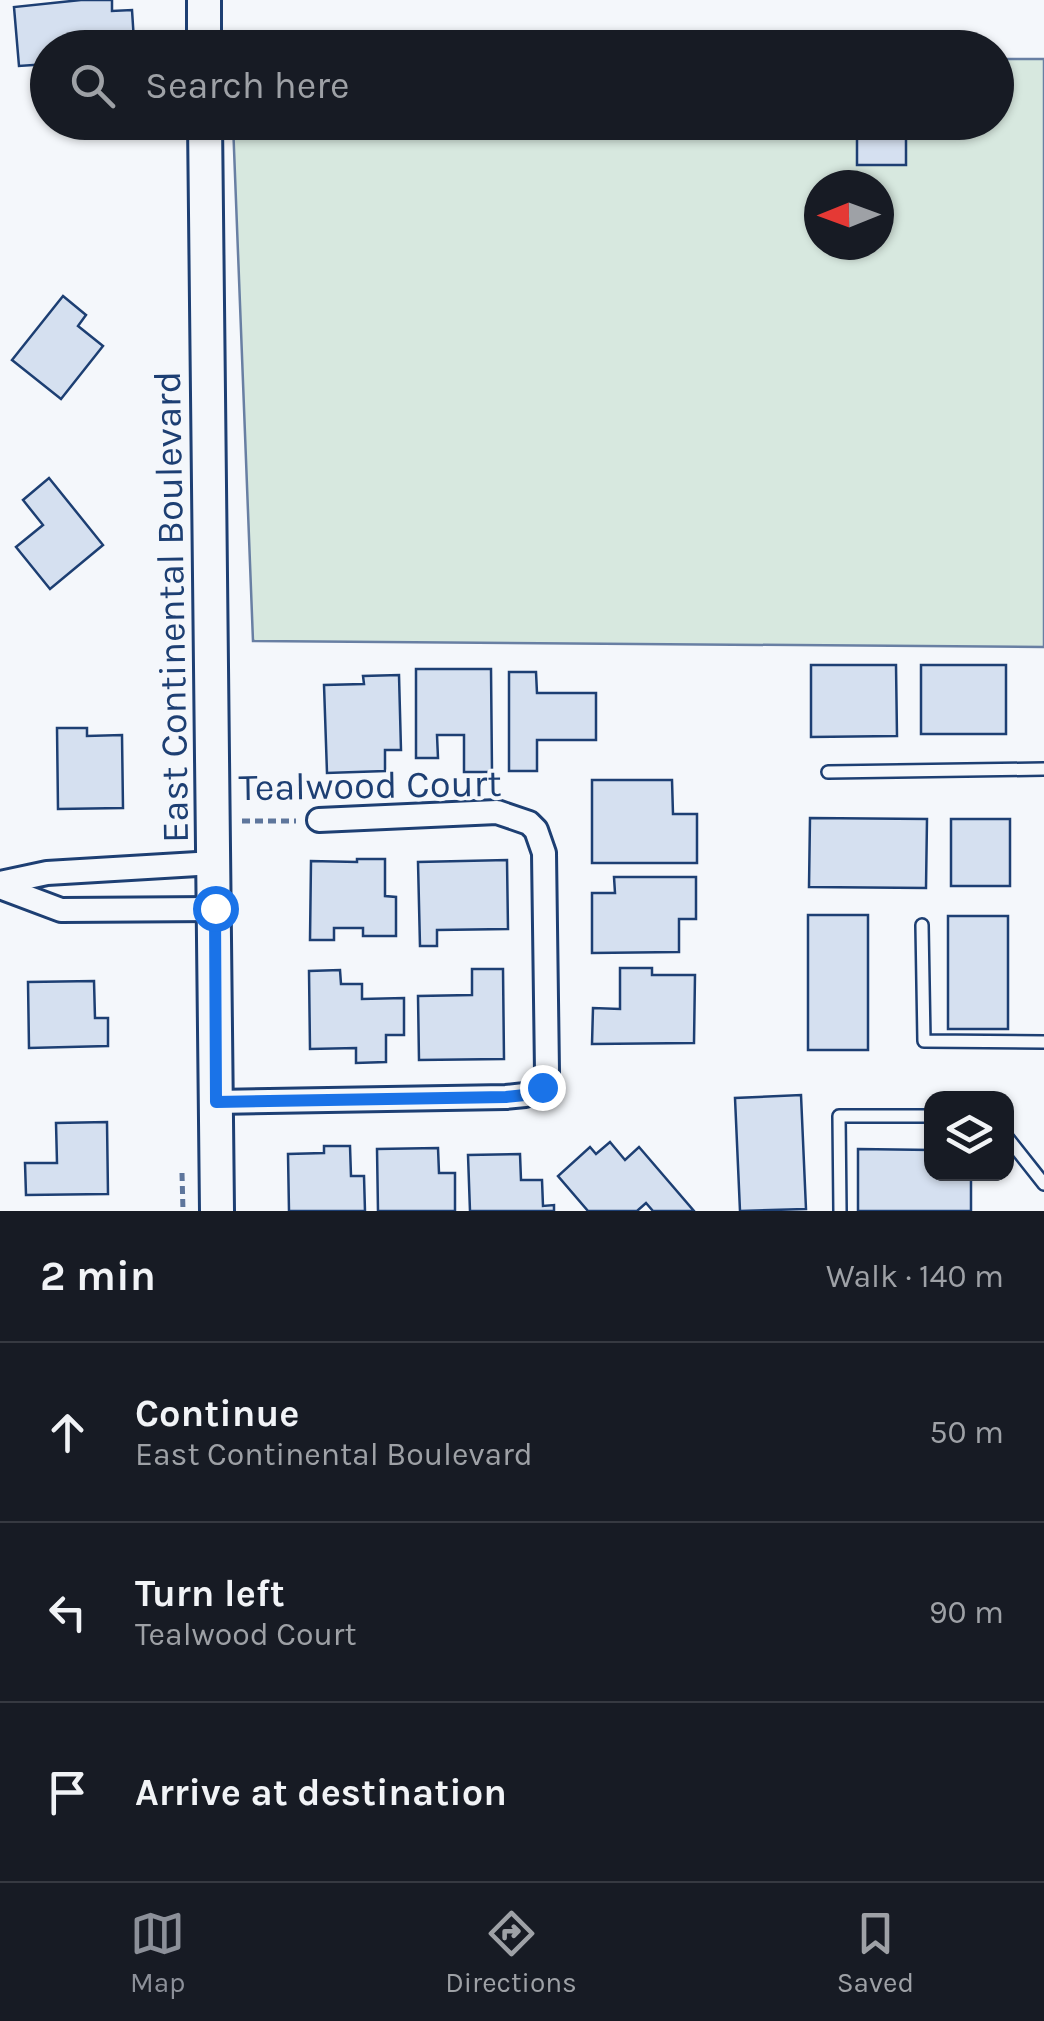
<!DOCTYPE html>
<meta charset="utf-8">
<style>
body{margin:0;font-family:Karla,sans-serif;background:#242831;color:#f1f3f6}
.controls{position:absolute;right:30px;bottom:30px;display:grid;overflow:hidden;border-radius:20px;box-shadow:0 2px 8px #0004}
.controls button{width:90px;height:90px;display:grid;place-items:center;padding:0;border:0;border-bottom:2px solid #363941;background:#171b24;color:#f1f3f6;font:50px sans-serif}
.compass{position:absolute;left:804px;top:170px;width:90px;height:90px;border-radius:50%;background:#171b24;box-shadow:0 2px 8px #0004;rotate:269deg}
.stop{position:absolute;width:30px;height:30px;margin:-22px;border:8px solid #1a73e8;border-radius:50%;background:#fff}
.stop.end{background:#1a73e8;border-color:#fff;box-shadow:0 2px 10px #0008}
.list{margin:0;padding:0;list-style:none}
h2{display:flex;justify-content:space-between;align-items:center;height:130px;margin:0;padding:0 40px;font-size:42px}
h2 small{font-size:32px;font-weight:400;color:#9ea1a6}
.list li{display:grid;grid-template-columns:65px 1fr auto;gap:30px;align-items:center;box-sizing:border-box;height:180px;padding:0 40px;border-top:2px solid #363941}
.list b{display:block;font-size:38px;white-space:nowrap}
.list p{margin:0;font-size:32px;white-space:nowrap;color:#9ea1a6}
.list em{font-size:32px;font-style:normal;color:#9ea1a6}
.icon{flex:none;width:55px;height:55px;fill:none;stroke:currentColor;stroke-width:2;stroke-linecap:round;stroke-linejoin:round}
.map{position:relative;flex:none;width:1044px;height:1211px;overflow:hidden}
.search{position:absolute;background:#171b24;box-shadow:0 2px 8px #0004;left:30px;right:30px;top:30px;height:110px;display:flex;align-items:center;gap:25px;box-sizing:border-box;padding:0 35px;border-radius:55px;color:#9ea1a6;font-size:38px}
.sheet{height:670px;background:#171b24}
nav{display:flex;justify-content:space-around;align-items:center;box-sizing:border-box;height:140px;border-top:2px solid #363941;background:#171b24;font-size:28px;color:#9ea1a6}
nav a{display:grid;justify-items:center;gap:5px}
nav .on{color:#8c9099}
.map>svg:first-child{display:block}
</style>
<div class="map">
<svg width="1044" height="1211" viewBox="0 0 1044 1211">
<rect width="100%" height="100%" fill="#f4f7fb"/>
<path fill="#d7e8df" stroke="#687fa3" stroke-width="2.5" fill-rule="evenodd" d="M997 59H1044V647L253 641 233 123 996 122ZM819 185H879V245H819Z"/>
<g fill="#d5e0f0" stroke="#1d3f73" stroke-width="2.5">
<path d="M81 0H112V11L132 10 134 41 118 42 119 48H48V64L19 66 14 7Z"/>
<rect x="857" y="122" width="49" height="43"/>
<path d="M63 296 86 315 78 326 103 346 61 399 12 360Z"/>
<path d="M49 478 103 545 50 589 16 547 43 525 23 500Z"/>
<path d="M811 665H896L897 736 811 737Z"/>
<rect x="921" y="665" width="85" height="69"/>
<path d="M416 669H491L492 772H464V735H437L438 758H416Z"/>
<path d="M509 672H536L537 693H596V740H537V771H509Z"/>
<path d="M399 675 401 750H385V771L327 773 324 685 364 684 363 676Z"/>
<path d="M57 728H87V736L122 735 123 808 58 809Z"/>
<path d="M592 780H672L673 814H697V863H592Z"/>
<path d="M810 818 927 819 926 888 809 887Z"/>
<rect x="951" y="819" width="59" height="67"/>
<path d="M357 859H385V896L396 897V936H363V928H334V940H310L311 861 357 862Z"/>
<path d="M507 860 508 929 437 930V946H420L418 862Z"/>
<path d="M614 877H696V919H679V952L592 953V893H615Z"/>
<rect x="808" y="915" width="60" height="135"/>
<rect x="948" y="916" width="60" height="113"/>
<path d="M620 968H652V975H695L694 1043 592 1044 593 1008 620 1009Z"/>
<path d="M472 969H503L504 1059 419 1060 418 996 472 995Z"/>
<path d="M340 970 341 984H362V999L404 998V1035H386V1062L356 1063V1048L310 1049 309 971Z"/>
<path d="M94 981 95 1018H108V1046L29 1048 28 982Z"/>
<path d="M801 1095 806 1209 740 1211 735 1098Z"/>
<path d="M107 1122 108 1194 26 1195 25 1163H57L56 1123Z"/>
<path d="M610 1142 625 1160 639 1147 694 1211H653L646 1203 637 1211H588L558 1176 590 1147 596 1154Z"/>
<path d="M324 1146H350L351 1176H364L365 1211H289L288 1154 324 1153Z"/>
<path d="M438 1148 439 1173H455V1211H378L377 1149Z"/>
<path d="M858 1149 932 1150V1174H971V1211H858Z"/>
<path d="M520 1154 521 1180H542L543 1206 554 1205V1211H470L468 1155Z"/>
</g>
<g fill="none" stroke-linecap="round" stroke-linejoin="round">
<defs>
<g id="lane">
<path d="M828 772 1044 769"/>
<path d="M922 925 924 1041 1044 1042"/>
<path d="M1006 1136 1044 1184"/>
<path d="M840 1211 839 1116H932"/>
</g>
<g id="street">
<path d="M0 883 47 873 214 863"/>
<path d="M0 887 61 910 215 909"/>
<path d="M216 1102 506 1097 525 1095 542 1087 547 1072 544 853 536 830 529 823 497 812 319 820"/>
</g>
<g id="secondary">
<path d="M204 0V48"/>
<path d="M205 122 217 1211"/>
</g>
</defs>
<use href="#lane" stroke="#1d3f73" stroke-width="16"/>
<use href="#street" stroke="#1d3f73" stroke-width="28"/>
<use href="#secondary" stroke="#1d3f73" stroke-width="38"/>
<g stroke="#5e769c" stroke-width="5" stroke-dasharray="8 5" stroke-linecap="butt">
<path d="M242 821H296"/>
<path d="M182 1173 183 1211"/>
</g>
<use href="#lane" stroke="#f4f7fb" stroke-width="11"/>
<use href="#street" stroke="#f4f7fb" stroke-width="22"/>
<use href="#secondary" stroke="#f4f7fb" stroke-width="32"/>
</g>
<g fill="none" stroke-linecap="round" stroke-linejoin="round">
<path stroke="#1a73e8" stroke-width="12" d="M215 908 216 1102 506 1097 525 1095 542 1087"/>
</g>
<g text-anchor="middle" stroke-width="8" stroke-linejoin="round" paint-order="stroke">
<g font-size="38" fill="#1d3f73" stroke="#f4f7fb">
<text transform="translate(171 607) rotate(-91)" y="13">East Continental Boulevard</text>
<text transform="translate(370 785) rotate(-1)" y="13">Tealwood Court</text>
</g>
</g>
</svg>
<div class="controls">
<button><svg class="icon" aria-label="layers" viewBox="0 0 24 24"><path d="M12 4l9 5-9 5-9-5zM3 14l9 5 9-5"/></svg></button>
</div>
<svg class="compass" viewBox="-18 -18 36 36"><path d="M0-13l5 13h-10z" fill="#e53935"/><path d="M0 13l5-13h-10z" fill="#9ea1a6"/></svg>
<div class="stop" style="left:215px;top:908px"></div>
<div class="stop end" style="left:542px;top:1087px"></div>
<div class="search"><svg class="icon" aria-label="search" viewBox="0 0 24 24"><circle cx="10" cy="10" r="6"/><path d="M15 15l6 6"/></svg>Search here</div>
</div>
<section class="sheet">
<h2>2 min<small>Walk · 140 m</small></h2>
<ul class="list">
<li><svg class="icon" aria-label="ahead" viewBox="0 0 24 24"><path d="M12 20V5M6 11l6-6 6 6"/></svg><div><b>Continue</b><p>East Continental Boulevard</p></div><em>50 m</em></li>
<li><svg class="icon" aria-label="left" viewBox="0 0 24 24"><path d="M17 20v-9H6M10 6l-5 5 5 5"/></svg><div><b>Turn left</b><p>Tealwood Court</p></div><em>90 m</em></li>
<li><svg class="icon" aria-label="arrive" viewBox="0 0 24 24"><path d="M6 21V4h12l-3 4 3 4H6"/></svg><div><b>Arrive at destination</b></div></li>
</ul>
</section>
<nav>
<a class="on"><svg class="icon" aria-label="map" viewBox="0 0 24 24"><path d="M3 6l6-2 6 2 6-2v14l-6 2-6-2-6 2zM9 4v14M15 6v14"/></svg>Map</a>
<a><svg class="icon" aria-label="directions" viewBox="0 0 24 24"><path d="M12 3l9 9-9 9-9-9zM9 14v-3h6M13 9l2 2-2 2"/></svg>Directions</a>
<a><svg class="icon" aria-label="saved" viewBox="0 0 24 24"><path d="M7 4h10v16l-5-4-5 4z"/></svg>Saved</a>
</nav>
